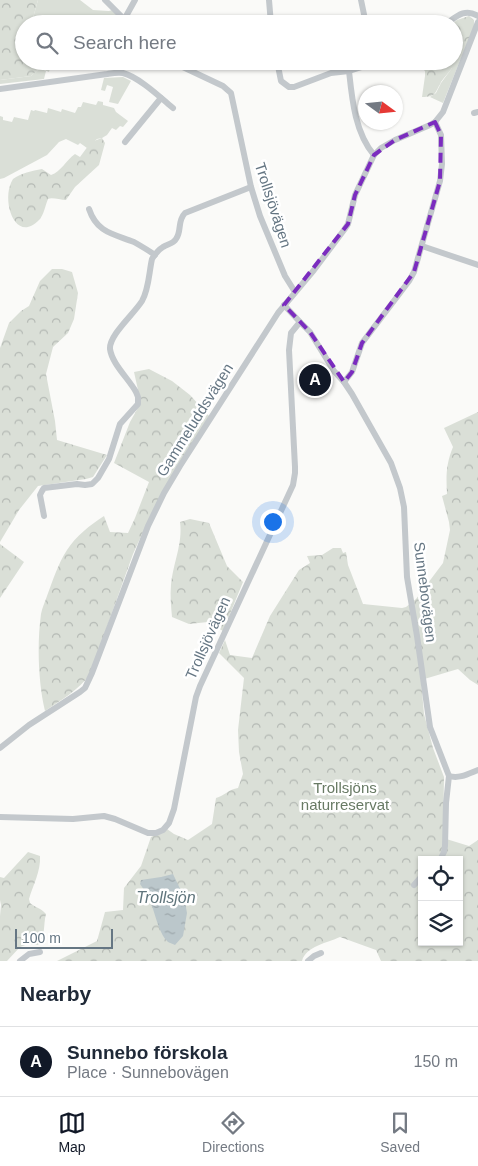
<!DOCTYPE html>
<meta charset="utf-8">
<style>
body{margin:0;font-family:Helvetica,sans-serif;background:#f6f6f7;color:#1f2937}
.controls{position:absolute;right:15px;bottom:15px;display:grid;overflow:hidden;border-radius:0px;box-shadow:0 1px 4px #0004}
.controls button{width:45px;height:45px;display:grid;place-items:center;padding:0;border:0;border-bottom:1px solid #e0e1e3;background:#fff;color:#1f2937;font:25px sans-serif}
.compass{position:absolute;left:358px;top:85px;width:45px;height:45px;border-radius:50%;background:#fff;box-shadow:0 1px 4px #0004;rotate:105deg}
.scale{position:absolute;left:15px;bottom:12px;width:98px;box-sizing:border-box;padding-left:5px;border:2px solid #657683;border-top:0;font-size:14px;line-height:18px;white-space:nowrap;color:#657683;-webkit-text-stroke:4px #fff;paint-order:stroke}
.you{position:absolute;left:272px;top:521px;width:18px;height:18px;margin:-12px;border:4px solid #fff;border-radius:50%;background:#1a73e8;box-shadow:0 0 0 8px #1a73e833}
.badge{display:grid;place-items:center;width:32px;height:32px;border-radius:50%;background:#111827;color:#fff;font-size:16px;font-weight:700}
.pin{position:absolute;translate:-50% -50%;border:2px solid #fff;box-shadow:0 1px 5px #0006}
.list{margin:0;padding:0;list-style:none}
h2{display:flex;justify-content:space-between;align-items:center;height:65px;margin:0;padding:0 20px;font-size:21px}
h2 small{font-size:16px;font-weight:400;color:#747a83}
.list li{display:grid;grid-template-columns:32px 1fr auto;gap:15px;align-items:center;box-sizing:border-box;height:70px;padding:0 20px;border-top:1px solid #e0e1e3}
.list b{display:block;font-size:19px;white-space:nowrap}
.list p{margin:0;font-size:16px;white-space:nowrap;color:#747a83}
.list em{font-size:16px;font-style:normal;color:#747a83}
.icon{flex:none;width:28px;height:28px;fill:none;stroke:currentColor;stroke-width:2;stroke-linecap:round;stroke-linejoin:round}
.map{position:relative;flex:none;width:478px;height:961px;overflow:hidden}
.search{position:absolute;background:#fff;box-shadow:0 1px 4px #0004;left:15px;right:15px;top:15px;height:55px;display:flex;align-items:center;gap:12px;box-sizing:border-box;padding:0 18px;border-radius:28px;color:#747a83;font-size:19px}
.sheet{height:135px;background:#fff}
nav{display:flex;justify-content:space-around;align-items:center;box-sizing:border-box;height:70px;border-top:1px solid #e0e1e3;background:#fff;font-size:14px;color:#747a83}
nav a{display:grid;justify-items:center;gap:2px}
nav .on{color:#111827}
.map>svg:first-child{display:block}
</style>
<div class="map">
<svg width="478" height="961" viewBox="0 0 478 961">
<defs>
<pattern id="forest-crowns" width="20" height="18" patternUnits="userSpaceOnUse" patternTransform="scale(1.25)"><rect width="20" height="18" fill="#dadfd7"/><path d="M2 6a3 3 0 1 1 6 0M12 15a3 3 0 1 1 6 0" fill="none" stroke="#b4b9b4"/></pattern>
<pattern id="water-ripples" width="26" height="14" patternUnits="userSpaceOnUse" patternTransform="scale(1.25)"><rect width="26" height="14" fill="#bbc7cb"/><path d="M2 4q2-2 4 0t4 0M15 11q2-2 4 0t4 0" fill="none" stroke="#9ca6aa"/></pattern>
</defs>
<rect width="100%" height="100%" fill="#fafaf8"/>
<g fill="#dadfd7">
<path d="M38 0H80L93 10 109 11 112 10 126 24H39L33 18Z"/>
<path d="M40 68 46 71 44 79 0 84V80L31 76Z"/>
<path d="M452 68H457L443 103 430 97 436 93 441 83Z"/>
<path d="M123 77 131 81 118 104 109 102 113 87 107 85 105 91 101 90 104 78Z"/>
<path d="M98 101 103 102V105L114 108 116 112 128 121 123 127 120 126 116 130 112 128 107 135 102 138 97 139 87 148 80 143 78 145 66 139 59 142 47 155 4 178 0 179V116L3 117V120L12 122 14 117 28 120 31 110 34 111 35 110 47 113 48 108 61 112 62 109 75 113 78 107H81L83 102 96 105Z"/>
</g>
<g fill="url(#forest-crowns)" fill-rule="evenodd">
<path d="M0 0H38L33 18 39 24H24V61H52L49 72 40 68 31 76 0 80Z"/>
<path d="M469 16 474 20V27L457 68H452C449 73 444 77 441 82 435 93 436 97 422 97L425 76V71L414 61H454V24H452L457 20Z"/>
<path d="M102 138 105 143 99 165 75 187 66 200C60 200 52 197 48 199 45 206 44 215 39 220 15 245 0 199 13 179 21 173 32 171 42 169L51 175C61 172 66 160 75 154L80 157 91 142Z"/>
<path d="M52 269H62L72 272 78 293 74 319 68 333 53 347 46 374 55 421 57 440 107 455 93 477 86 479 38 486 19 510 0 542V348L9 323 21 311 29 306 40 281Z"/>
<path d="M149 369 172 381 190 395 210 417 143 532 133 554 90 674C79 690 61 700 45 711 38 682 37 643 41 614 42 608 45 602 47 596 53 580 58 564 67 550 76 536 90 525 104 516L110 532 128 533 135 518 149 482 114 463 130 422 139 406 140 399 134 372Z"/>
<path d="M478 412V685L470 680 458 669 421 680 424 714 433 748 444 777 443 838 469 846 478 840V961H381L376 950 340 937C327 943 306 946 302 961H57L97 941 105 912 123 910 124 888 141 866 151 837 167 829 174 834 188 840 212 824 216 798C224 796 229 789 238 788L243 774 239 752 238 730 244 678 219 653 225 640 230 655 252 658 270 616 299 570 310 563 307 556 322 555 333 548H341L343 553 346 552 348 565 363 604 402 608 406 607 416 599 443 563 450 530 449 522 442 496 447 494C446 476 446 464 453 447L444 428ZM422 860H459V942H422Z"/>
<path d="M190 519 209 523 227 566 243 582 223 631 208 622 189 624 172 617C171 606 170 596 171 585 173 563 183 544 180 522Z"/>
<path d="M0 544 24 562 0 598Z"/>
<path d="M28 852 40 856C41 871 33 885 29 899L30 903C35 908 40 907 46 914 43 925 46 936 38 945L28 944 20 947 7 961H0V916L1 905 0 900V877L4 878Z"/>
</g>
<path fill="url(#water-ripples)" d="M173 874 184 897 187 913 183 936 175 945C173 944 170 943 168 942 160 935 156 918 153 909 150 900 145 891 140 884L141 880 161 877Z"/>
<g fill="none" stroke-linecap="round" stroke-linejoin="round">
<g stroke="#c3c8cc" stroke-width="6">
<path d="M105 0 129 24"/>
<path d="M269 0 271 24"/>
<path d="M361 0 366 24"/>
<path d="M125 18 135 0"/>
<path d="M446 24C457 16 465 8 478 16"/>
<path d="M170 61 223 86 231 93 251 187 260 216 285 276 295 292"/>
<path d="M277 61 281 81 289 87H294L331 73 349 71 362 67 375 61"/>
<path d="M349 71C352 99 355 133 374 155"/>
<path d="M0 89 107 74C113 73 118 72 123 73 139 77 161 98 173 108"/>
<path d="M474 113 478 112"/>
<path d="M125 142 161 98"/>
<path d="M89 209C97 233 114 234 134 242 141 246 148 250 155 255"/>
<path d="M422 246 478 265"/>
<path d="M300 322 310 332 334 371 344 382 352 394 391 463 400 488 404 507 407 577 417 636 430 727 449 776 446 803 445 846 444 852 440 860"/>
<path d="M344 382 352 372 362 343 409 281 414 272 440 181 442 164 441 135 435 122"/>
<path d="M44 516 40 495 42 491 44 488 77 484 85 485 92 484 98 478 109 459 120 424 138 404V397L136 392C129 379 112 364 110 349 109 335 134 314 142 301 149 289 149 272 152 259 155 254 158 250 163 247 167 244 173 244 176 239 182 231 177 221 185 213L251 187"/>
<path d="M0 748 29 725 80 692 85 688 92 673 148 526 164 493 180 466 278 313 314 270 344 230 348 224 355 195 374 155 381 148 395 140 430 125 435 122 443 112 478 22"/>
<path d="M449 776C459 779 468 774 478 770"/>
<path d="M0 817 73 819 104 816 115 819 148 833H156L163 830 169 823 174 809 196 697 200 686 293 485 295 473V467L289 350 291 333 300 322 284 305"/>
<path d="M414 885 422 876"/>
<path d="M20 961 29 954 40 952"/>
<path d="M308 961 314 956 321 953"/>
</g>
</g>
<path fill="none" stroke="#7b2cbf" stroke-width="4" stroke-dasharray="10 6" stroke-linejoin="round" d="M435 122 441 135 440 181 414 272 362 343 352 372 344 382 310 332 284 305 348 224 355 195 374 155 395 140Z"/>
<g text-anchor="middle" stroke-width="5" stroke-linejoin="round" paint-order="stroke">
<g font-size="15" fill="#657683" stroke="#fff">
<text transform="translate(273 205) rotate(72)" y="5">Trollsjövägen</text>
<text transform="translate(195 420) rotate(-58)" y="5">Gammeluddsvägen</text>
<text transform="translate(425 592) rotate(83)" y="5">Sunnebovägen</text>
<text transform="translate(208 638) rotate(-66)" y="5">Trollsjövägen</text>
</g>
<g font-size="15" fill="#687a64" stroke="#fff">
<text x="345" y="793">Trollsjöns<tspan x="345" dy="17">naturreservat</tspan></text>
</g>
<g font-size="16" font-style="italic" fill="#60757c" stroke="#fff">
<text x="166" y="903">Trollsjön</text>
</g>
</g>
</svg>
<div class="controls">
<button><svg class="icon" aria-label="locate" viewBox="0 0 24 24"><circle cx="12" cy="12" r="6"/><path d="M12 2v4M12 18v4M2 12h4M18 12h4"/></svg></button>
<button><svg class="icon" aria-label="layers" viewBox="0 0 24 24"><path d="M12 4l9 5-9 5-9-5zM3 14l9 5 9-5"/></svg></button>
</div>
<svg class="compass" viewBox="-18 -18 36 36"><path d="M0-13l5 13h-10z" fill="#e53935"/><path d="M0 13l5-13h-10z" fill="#747a83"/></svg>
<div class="scale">100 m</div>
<div class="you"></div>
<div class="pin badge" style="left:315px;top:380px">A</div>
<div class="search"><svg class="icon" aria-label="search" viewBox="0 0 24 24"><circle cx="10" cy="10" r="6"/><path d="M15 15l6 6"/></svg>Search here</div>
</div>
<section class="sheet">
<h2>Nearby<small></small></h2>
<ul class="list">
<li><span class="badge">A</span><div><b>Sunnebo förskola</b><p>Place · Sunnebovägen</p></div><em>150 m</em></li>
</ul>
</section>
<nav>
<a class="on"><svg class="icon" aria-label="map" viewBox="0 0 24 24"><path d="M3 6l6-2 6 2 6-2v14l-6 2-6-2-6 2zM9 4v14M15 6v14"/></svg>Map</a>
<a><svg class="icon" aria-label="directions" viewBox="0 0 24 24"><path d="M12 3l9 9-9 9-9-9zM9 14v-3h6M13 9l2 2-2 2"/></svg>Directions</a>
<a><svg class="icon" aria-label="saved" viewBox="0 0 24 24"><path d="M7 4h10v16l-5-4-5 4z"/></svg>Saved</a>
</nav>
